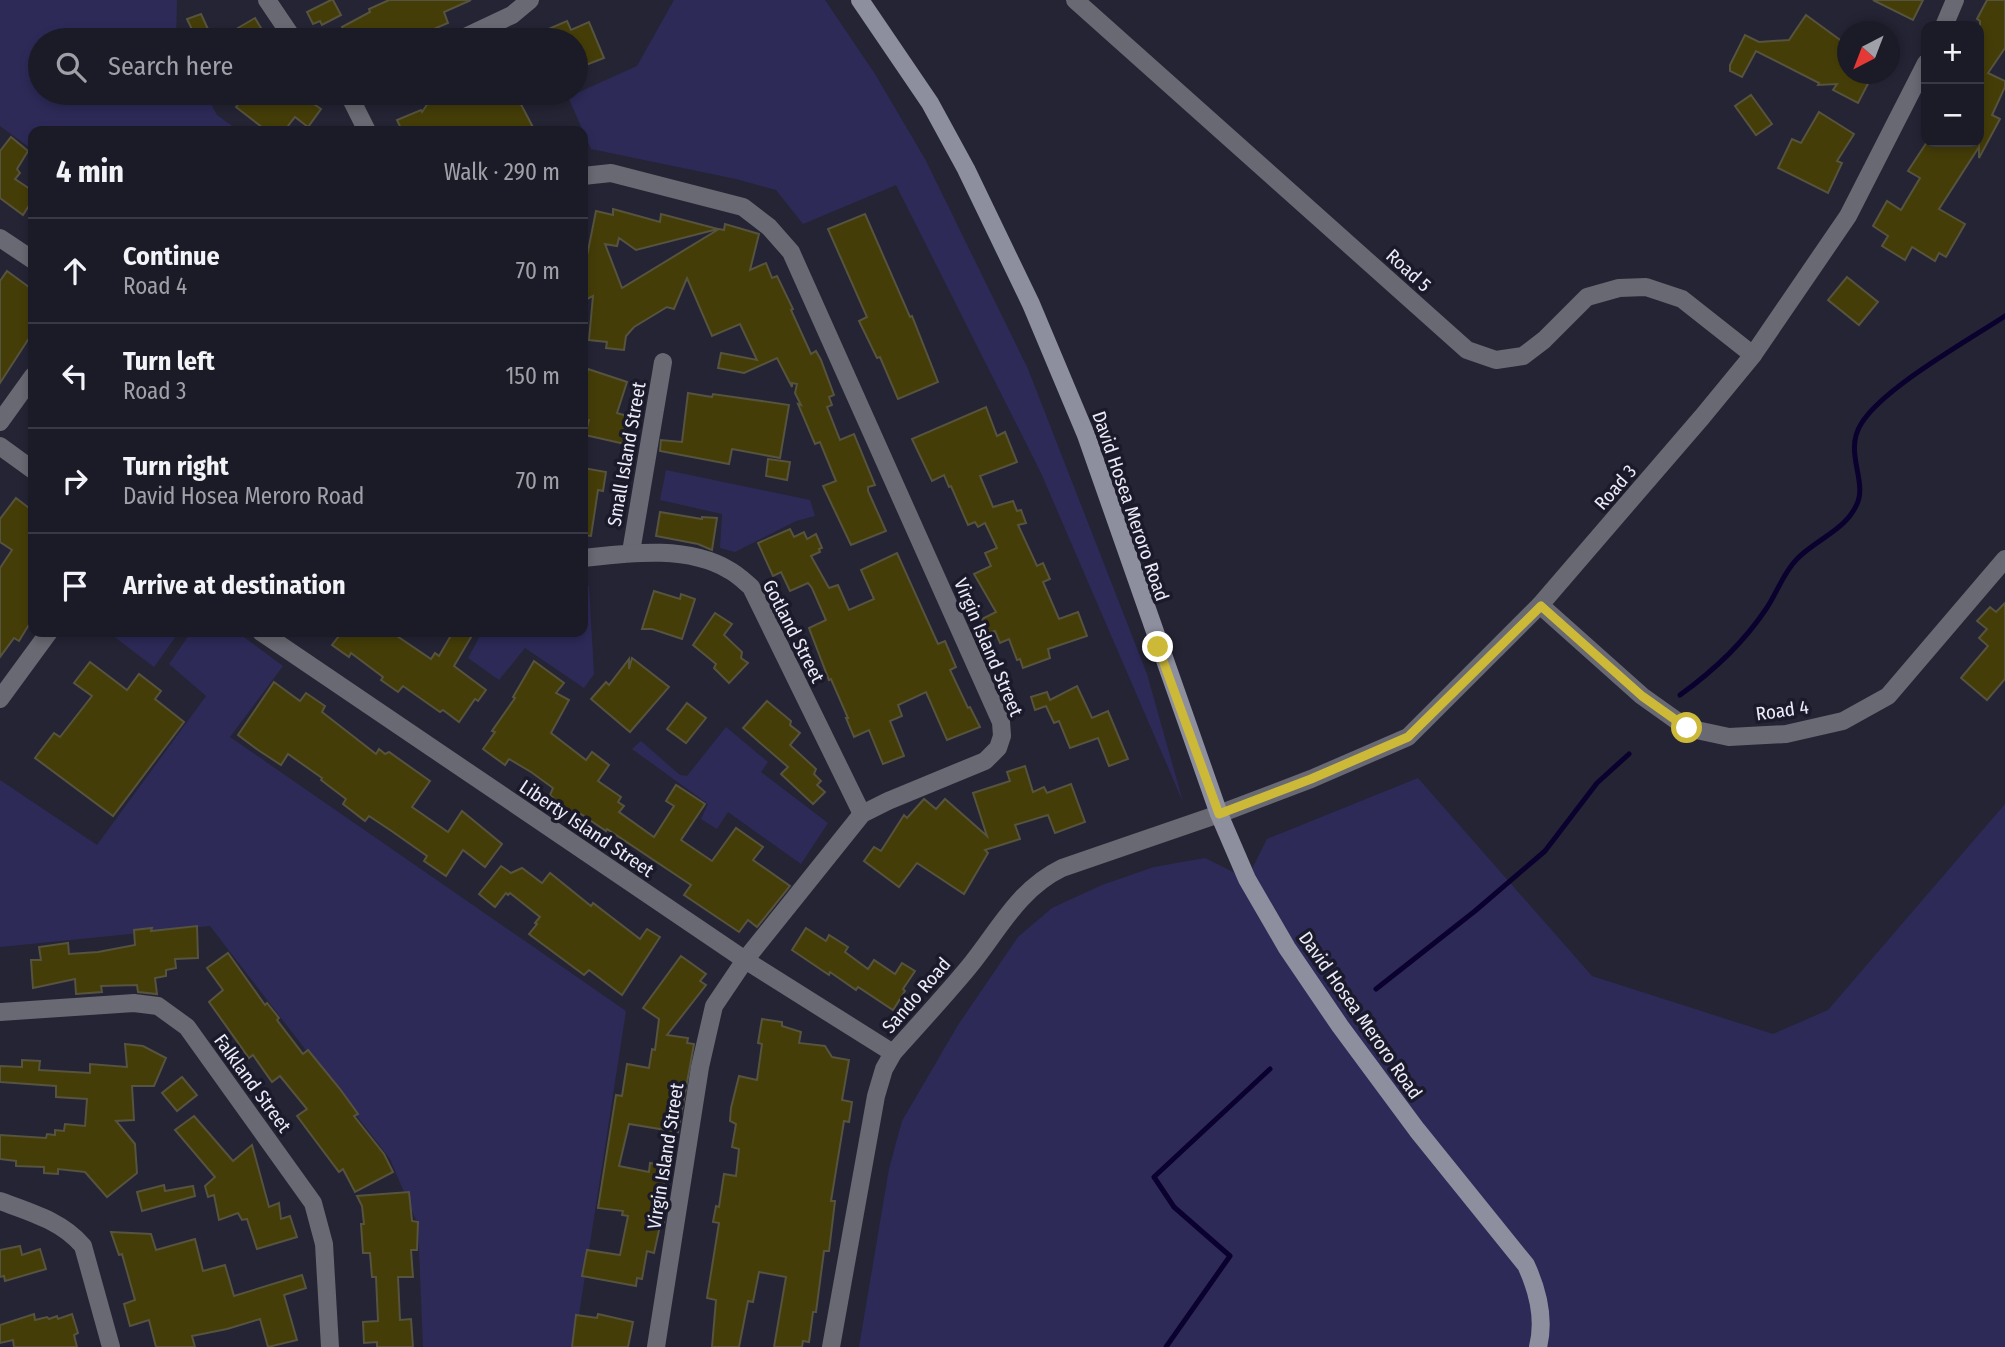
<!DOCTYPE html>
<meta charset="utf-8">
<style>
body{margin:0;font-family:"Fira Sans Condensed",sans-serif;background:#282834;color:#f1f3f6}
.controls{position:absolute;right:21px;top:21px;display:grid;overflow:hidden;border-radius:14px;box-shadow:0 4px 10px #0003}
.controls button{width:63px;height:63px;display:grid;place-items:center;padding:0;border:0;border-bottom:2px solid #393945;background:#1b1b28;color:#f1f3f6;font:35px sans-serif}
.compass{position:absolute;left:1837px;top:21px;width:63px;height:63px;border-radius:50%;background:#1b1b28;box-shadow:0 4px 10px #0003;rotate:222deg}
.stop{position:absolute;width:21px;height:21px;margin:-16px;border:5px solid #cdb938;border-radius:50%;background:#fff}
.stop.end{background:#cdb938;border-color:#fff;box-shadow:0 2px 7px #0008}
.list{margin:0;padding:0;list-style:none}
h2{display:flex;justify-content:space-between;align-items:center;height:91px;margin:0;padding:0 28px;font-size:30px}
h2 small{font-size:23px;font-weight:400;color:#a0a1a8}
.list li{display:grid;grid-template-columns:46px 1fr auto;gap:21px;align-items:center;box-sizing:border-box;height:105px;padding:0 28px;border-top:2px solid #393945}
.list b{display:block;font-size:26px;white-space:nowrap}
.list p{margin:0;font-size:23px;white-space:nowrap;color:#a0a1a8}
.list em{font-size:23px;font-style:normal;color:#a0a1a8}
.icon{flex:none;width:38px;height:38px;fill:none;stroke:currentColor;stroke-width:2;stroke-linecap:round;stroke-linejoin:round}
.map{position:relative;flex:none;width:2005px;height:1347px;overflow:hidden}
.search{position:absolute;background:#1b1b28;box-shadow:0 4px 10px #0003;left:28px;top:28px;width:560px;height:77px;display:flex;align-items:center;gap:18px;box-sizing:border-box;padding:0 24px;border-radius:38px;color:#a0a1a8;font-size:26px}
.panel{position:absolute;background:#1b1b28;box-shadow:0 4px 10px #0003;left:28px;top:126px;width:560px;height:511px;border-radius:14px}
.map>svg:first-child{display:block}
</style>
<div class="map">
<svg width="2005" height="1347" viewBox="0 0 2005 1347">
<rect width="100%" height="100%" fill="#242435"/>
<g fill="#2d2a58">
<path d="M0 0H177L176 40H40V93H205L217 115 239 131H33V150L0 126Z"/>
<path d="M674 0H825L875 74 925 159 1028 369 1147 674 1183 802 1041 473 896 185 803 224 776 190 736 179 591 149 568 97 637 66Z"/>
<path d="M666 470 810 500 815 516 796 521 735 552 720 548 722 514 660 500Z"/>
<path d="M583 586H589L594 674 584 688 525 648 499 680 468 658 482 632H583Z"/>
<path d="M108 632H179L154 667Z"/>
<path d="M191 632H237L283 666 230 737 626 1011 574 1347H423L418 1225 390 1159 210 926 0 947V780L97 845 206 696 169 664Z"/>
<path d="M726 727 768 762 761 772 828 823 801 864 728 812 717 829 701 819 708 804 632 749 641 741 680 775 687 776Z"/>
<path d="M1418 778 1592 976 1773 1034 1828 1010 2005 804V1347H859L889 1169 902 1121 958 1025 1018 937 1052 908 1102 885 1154 867 1205 858 1247 879 1267 839Z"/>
</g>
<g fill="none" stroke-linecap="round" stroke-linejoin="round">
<g stroke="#0b012e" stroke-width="5">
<path d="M1680 695C1712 672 1744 642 1766 609 1777 593 1783 573 1797 559 1815 540 1844 531 1856 506 1869 482 1843 453 1861 424 1883 388 1967 341 2005 316"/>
<path d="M1376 989 1475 911 1545 851 1597 783 1629 754"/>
<path d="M1166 1347 1230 1256 1174 1207 1154 1177 1270 1069"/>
</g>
</g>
<g fill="#453d08" stroke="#56533e" stroke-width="2">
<path d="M331 0H333L341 15 322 25 320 21 313 24 307 12Z"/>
<path d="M389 0H471L444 12 448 23 408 40H403L400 34 386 40H348L342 27 370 12 369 9Z"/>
<path d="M1873 0H1923L1913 20Z"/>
<path d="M1987 0H2005V48L1988 73 2005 81V87L1992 115 2000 119 1979 158V147L1939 209 1965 224 1946 257 1939 253 1935 261 1912 247 1905 260 1882 246 1888 236 1873 226 1887 201 1901 210 1920 178 1908 171 1927 142H1979L1980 21 1977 19Z"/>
<path d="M201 14 213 40H197L187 19Z"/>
<path d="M1806 15 1847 45V74H1873L1858 103 1833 90 1837 84 1818 85 1819 83 1756 51 1742 77 1730 71V65L1745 35 1759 42 1789 40Z"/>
<path d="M255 18 268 40H225L240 31 238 28Z"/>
<path d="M567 21 571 30 589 22 604 58 586 65 576 40H523Z"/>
<path d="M232 93H298L321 109 308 127 295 117 284 131H267L236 107 239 103Z"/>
<path d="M435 93H515L535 131H402L397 120 421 110 422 112Z"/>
<path d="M1751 95 1772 124 1756 135 1735 106Z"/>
<path d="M1819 112 1854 134 1837 161 1842 163 1828 193 1778 168 1792 139 1801 143Z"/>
<path d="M11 137 28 151 17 169 20 173 15 179 33 191V199L23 215 0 198V151Z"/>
<path d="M613 209 660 222 661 214 718 229 636 250 619 238 617 246 605 244 622 288 719 229 724 230 725 224 759 234 750 270 766 263 772 278 777 276 793 309 791 310 811 354 816 351 821 360 834 395 829 397 832 405 827 407 840 440 854 434 875 485 868 487V491L886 531 851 545 823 486 836 481 820 442 815 444 798 404 801 405 795 393 797 384 792 383V387L777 358 744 373 718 368 721 353 757 360 740 324 712 336 687 278 674 309 667 307 634 327 626 336 624 350 606 348 607 342 589 340 593 296 583 301V238L588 251 596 211 613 215Z"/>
<path d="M865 214 910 317 912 316 938 382 898 399 880 357 877 358 859 321 867 317 828 229Z"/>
<path d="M7 271 33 290V332L0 383V281Z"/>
<path d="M1847 277 1878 302 1859 325 1828 300Z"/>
<path d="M588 369 627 382 617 413 627 416 625 424 629 425 625 444 585 435 589 420 583 419V388Z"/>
<path d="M688 393 712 397 713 394 789 405 780 458 732 449 729 464 660 451 661 440 682 442Z"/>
<path d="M986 407 997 436 1005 432 1017 462 980 476 993 507 1013 501 1017 511 1021 510 1026 523 1018 525 1037 566 1043 563 1050 579 1043 582 1059 619 1078 612 1087 636 1048 649 1050 658 1023 668 1020 659 1017 660 1009 639 1000 643 995 631 988 633 982 619 996 612 974 574 991 566 985 553 997 548 985 523 978 527 975 522 968 525 951 486 949 487 944 475 932 481 912 439Z"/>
<path d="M768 459 790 462 787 480 766 476Z"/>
<path d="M583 468 606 472 603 491 598 490 591 536 583 535Z"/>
<path d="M16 498 33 511V618L19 641 14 638 0 657V568L12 550 0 542V519Z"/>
<path d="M660 512 702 519V517L717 518 712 550 698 544 656 536Z"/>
<path d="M790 529 794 537 804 532 807 539 816 534 822 548 819 549 820 552 811 556 829 588 838 585 849 610 874 599 861 570 897 553 938 644 945 641 956 667 950 670 968 708 970 707 980 727 947 740 926 692 898 705 902 716 890 721 904 756 883 764 869 730 854 737 846 718H848L831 679 829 680 809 628 826 620 812 588 808 583 790 591 781 572 773 576 758 543Z"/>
<path d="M654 591 680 599 681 594 695 599 682 639 652 629H642Z"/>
<path d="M2005 603V679L1987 700 1961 678 1988 646 1979 638 1987 629 1977 621 1990 607 1996 612Z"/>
<path d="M715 613 732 624 724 635 742 652 741 658 748 663 729 683 714 668 716 664 693 645Z"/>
<path d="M342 632H391L431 659 435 653 439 656 453 632H474L454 666 486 690 478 701 475 699 459 722 443 710 440 712 403 686 398 692 381 680 383 677 351 653 349 657 332 645Z"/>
<path d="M632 658 669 687 630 732 591 699 606 682 609 685 629 659V669Z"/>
<path d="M534 661 564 683 556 693 569 700 551 733 586 760 592 752 609 765 598 781 621 797 618 802 624 806 619 812 654 837 674 806 666 801 676 785 705 804 681 840 712 861 736 828 763 847 753 860 790 886 757 927 748 920 739 932 684 895 691 885 607 829 606 831 578 812 576 814 563 807 550 795 553 788 531 772 509 759 505 765 483 749 495 732 492 731 515 698 513 697Z"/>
<path d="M90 662 127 690 139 674 161 691 155 699 184 722 113 816 35 758 54 733 60 737 92 696 74 683Z"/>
<path d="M274 682 300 701 306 693 325 706 322 712 376 754 379 749 385 754 389 752 430 781 412 807 448 832 462 811 502 844 485 867 463 850 446 876 424 861 427 856 393 832 369 816 365 821 343 804 346 799 321 780 322 778 288 754 281 765 258 750 238 735Z"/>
<path d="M1077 686 1092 718 1108 711 1128 759 1109 766 1098 738 1070 748 1059 721 1054 723 1046 706 1035 710 1031 697 1047 692 1050 700Z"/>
<path d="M767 701 791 721 790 725 800 733 790 745 816 769 814 774 821 781 817 785 825 792 813 804 781 774 788 767 743 728Z"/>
<path d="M687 703 706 718 686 743 667 729Z"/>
<path d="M1025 766 1033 792 1044 787 1047 793 1071 784 1085 822 1055 833 1048 815 1015 825 1020 839 985 850 988 853 964 894 917 863 899 887 864 861 874 847 881 851 904 815 907 818 924 799 936 809 945 799 987 836 973 793 1010 781 1007 772Z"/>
<path d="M501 866 511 873 522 868 542 883 550 873 591 906 593 903 640 939 647 929 660 937 622 995 589 970 584 975 529 934 537 924 535 923 540 917 510 893 508 895 506 893 495 907 479 894Z"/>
<path d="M197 926 198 958 175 959 176 968 166 970V976L155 978 157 994 138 992 137 985 101 986 102 992 76 994 75 979 33 988 31 960H41L39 947 68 943 69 954 98 952 135 945 134 930 152 928 151 931Z"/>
<path d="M806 928 826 941 829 935 848 947 845 952 868 969 874 960 895 974 902 963 915 971 903 989 905 991 893 1010 858 987 856 990 830 972 829 975 792 950Z"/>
<path d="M228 953 265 1005 267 1003 279 1018 277 1020 303 1054 308 1050 340 1089 358 1114 354 1116 384 1154 393 1172 355 1192 343 1169 339 1172 297 1116 307 1109 280 1076 272 1082 253 1055 249 1058 209 1002 223 990 207 968Z"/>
<path d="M681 956 706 974 700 981 706 985 667 1035 688 1038 687 1043 694 1044 678 1132 629 1124 619 1166 649 1172 650 1163 667 1166 661 1200 667 1202 664 1222 661 1221 654 1253 647 1251 642 1279 637 1278 636 1286 582 1276 587 1250 620 1255 628 1216 622 1215 623 1211 598 1208 616 1095 622 1096 627 1064 649 1068 652 1049 655 1050 659 1019 643 1008Z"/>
<path d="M762 1019 782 1022V1026L801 1032 799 1043 825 1046 832 1057 849 1060 842 1100 852 1102 849 1122 844 1121 831 1201H835L829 1251H824L816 1312H813L809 1342 803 1341 802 1347H774L786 1277 759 1272 753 1302 748 1301 739 1347H712L716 1300 707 1298 719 1223 713 1222 716 1206 719 1207 724 1174 736 1176 739 1149 732 1147 736 1124 730 1121 731 1108 739 1076 757 1080 762 1044 758 1043Z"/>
<path d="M125 1044 143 1046 166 1058 154 1086H132L134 1120 116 1121 135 1144 137 1173 107 1197 85 1172 58 1169V1174L44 1173V1167L16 1166V1161L0 1159V1135L46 1138 47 1134 55 1135V1130L64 1131 65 1124 85 1126 87 1099 56 1097V1086L0 1082V1066L22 1067V1060L40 1061 39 1070 90 1073V1064L127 1067Z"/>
<path d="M182 1077 197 1095 177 1111 162 1093Z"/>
<path d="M194 1116 233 1161 252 1145 269 1207 279 1203 281 1219 290 1216 297 1237 257 1249 247 1219 242 1220 238 1213 219 1220 214 1195 208 1197 205 1186 215 1177 175 1130Z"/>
<path d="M164 1185 165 1191 193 1186 195 1196 142 1211 137 1192Z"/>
<path d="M409 1192 412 1221 418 1222 417 1250H411L413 1277H398L400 1320 411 1319 413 1347H377V1342L364 1343 363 1322 378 1321 376 1277H372L370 1253H363L361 1224H364L362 1206 357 1196Z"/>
<path d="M111 1232 151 1234 156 1250 195 1239 203 1271 225 1265 234 1296 302 1275 306 1288 284 1295 297 1340 268 1347 260 1319 227 1329 192 1336 195 1347H156L149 1320 130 1326 124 1304 135 1300 122 1254 119 1255Z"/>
<path d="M20 1246 22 1255 40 1249 46 1269 5 1281 4 1276 0 1277V1250Z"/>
<path d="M34 1314 35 1320 47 1317 49 1319 57 1316 58 1319 72 1314 78 1333 74 1335 77 1347H14L13 1340 0 1343V1325Z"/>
<path d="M598 1314 633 1322 628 1347H572L576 1315 597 1318Z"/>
</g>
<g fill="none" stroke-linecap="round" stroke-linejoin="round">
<g stroke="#686972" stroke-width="18">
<path d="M267 0 294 40"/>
<path d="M1075 0 1467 350 1496 360 1523 356 1544 340 1587 297 1619 288 1646 287 1682 299 1753 355"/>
<path d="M1944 26 1955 0"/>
<path d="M459 40 512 15 530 0"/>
<path d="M348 93 367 131"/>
<path d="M583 176 611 173 743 207 769 227 791 252 1001 722 1002 736 998 748 985 761 888 801 862 814 745 960 714 1006 700 1067 656 1347"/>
<path d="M0 238 33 260"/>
<path d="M0 422 33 376"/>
<path d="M0 446 33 470"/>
<path d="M631 552 663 362"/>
<path d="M583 558C629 553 687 545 729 570 737 574 744 581 751 587L862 814"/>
<path d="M1540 605 1642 696 1687 728 1729 737 1786 734 1843 721 1888 696 2005 559"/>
<path d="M261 632 745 960 893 1053"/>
<path d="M0 699 49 632"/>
<path d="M0 1012 134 1003 158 1006 187 1027 313 1203 324 1244 330 1347"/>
<path d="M0 1201C30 1212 62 1221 83 1246L111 1347"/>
<path d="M831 1347 876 1096 884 1069 893 1053C918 1025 944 997 968 968 998 932 1017 890 1062 868L1219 814 1311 779 1408 737 1540 605 1702 417 1753 355 1848 216 1926 63"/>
</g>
<path stroke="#8e8f9e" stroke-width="18" d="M860 0 930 103 966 169 1031 304 1086 435 1219 814 1247 879 1287 948 1340 1026 1417 1130 1526 1265C1538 1291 1545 1319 1538 1347"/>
</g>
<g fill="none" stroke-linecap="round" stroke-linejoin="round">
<path stroke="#cdb938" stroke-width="9" d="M1158 647 1219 814 1311 779 1408 737 1541 606 1642 696 1687 728"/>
</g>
<g text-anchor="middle" stroke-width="7" stroke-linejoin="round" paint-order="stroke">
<g font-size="19" fill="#ebecf8" stroke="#1a1a2b">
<text transform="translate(1409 270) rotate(42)" y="7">Road 5</text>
<text transform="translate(626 454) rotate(-80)" y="7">Small Island Street</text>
<text transform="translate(1615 487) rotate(-49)" y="7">Road 3</text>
<text transform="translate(1131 506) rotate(71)" y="7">David Hosea Meroro Road</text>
<text transform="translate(794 631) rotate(63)" y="7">Gotland Street</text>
<text transform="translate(989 647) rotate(67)" y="7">Virgin Island Street</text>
<text transform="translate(1782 710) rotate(-8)" y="7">Road 4</text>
<text transform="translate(587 828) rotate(34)" y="7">Liberty Island Street</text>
<text transform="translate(916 995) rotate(-49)" y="7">Sando Road</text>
<text transform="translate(1361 1015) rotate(55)" y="7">David Hosea Meroro Road</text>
<text transform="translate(253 1083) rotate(54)" y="7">Falkland Street</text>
<text transform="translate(665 1156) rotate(-81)" y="7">Virgin Island Street</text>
</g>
</g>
</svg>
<div class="controls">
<button>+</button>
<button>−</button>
</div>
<svg class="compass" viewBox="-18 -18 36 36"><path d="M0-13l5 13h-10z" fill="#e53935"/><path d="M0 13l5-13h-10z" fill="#a0a1a8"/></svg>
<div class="stop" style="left:1687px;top:728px"></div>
<div class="stop end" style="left:1158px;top:647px"></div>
<div class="search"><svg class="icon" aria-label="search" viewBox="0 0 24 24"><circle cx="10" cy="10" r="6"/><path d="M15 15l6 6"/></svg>Search here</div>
<section class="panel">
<h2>4 min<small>Walk · 290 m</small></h2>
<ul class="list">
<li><svg class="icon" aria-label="ahead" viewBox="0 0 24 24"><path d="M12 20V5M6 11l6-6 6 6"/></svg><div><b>Continue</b><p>Road 4</p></div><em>70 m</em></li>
<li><svg class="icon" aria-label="left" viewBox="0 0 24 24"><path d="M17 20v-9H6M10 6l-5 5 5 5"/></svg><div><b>Turn left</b><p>Road 3</p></div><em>150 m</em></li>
<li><svg class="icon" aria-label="right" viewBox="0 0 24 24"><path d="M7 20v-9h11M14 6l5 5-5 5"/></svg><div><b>Turn right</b><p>David Hosea Meroro Road</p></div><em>70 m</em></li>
<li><svg class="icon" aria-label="arrive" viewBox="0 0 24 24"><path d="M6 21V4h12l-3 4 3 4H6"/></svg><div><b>Arrive at destination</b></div></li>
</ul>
</section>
</div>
